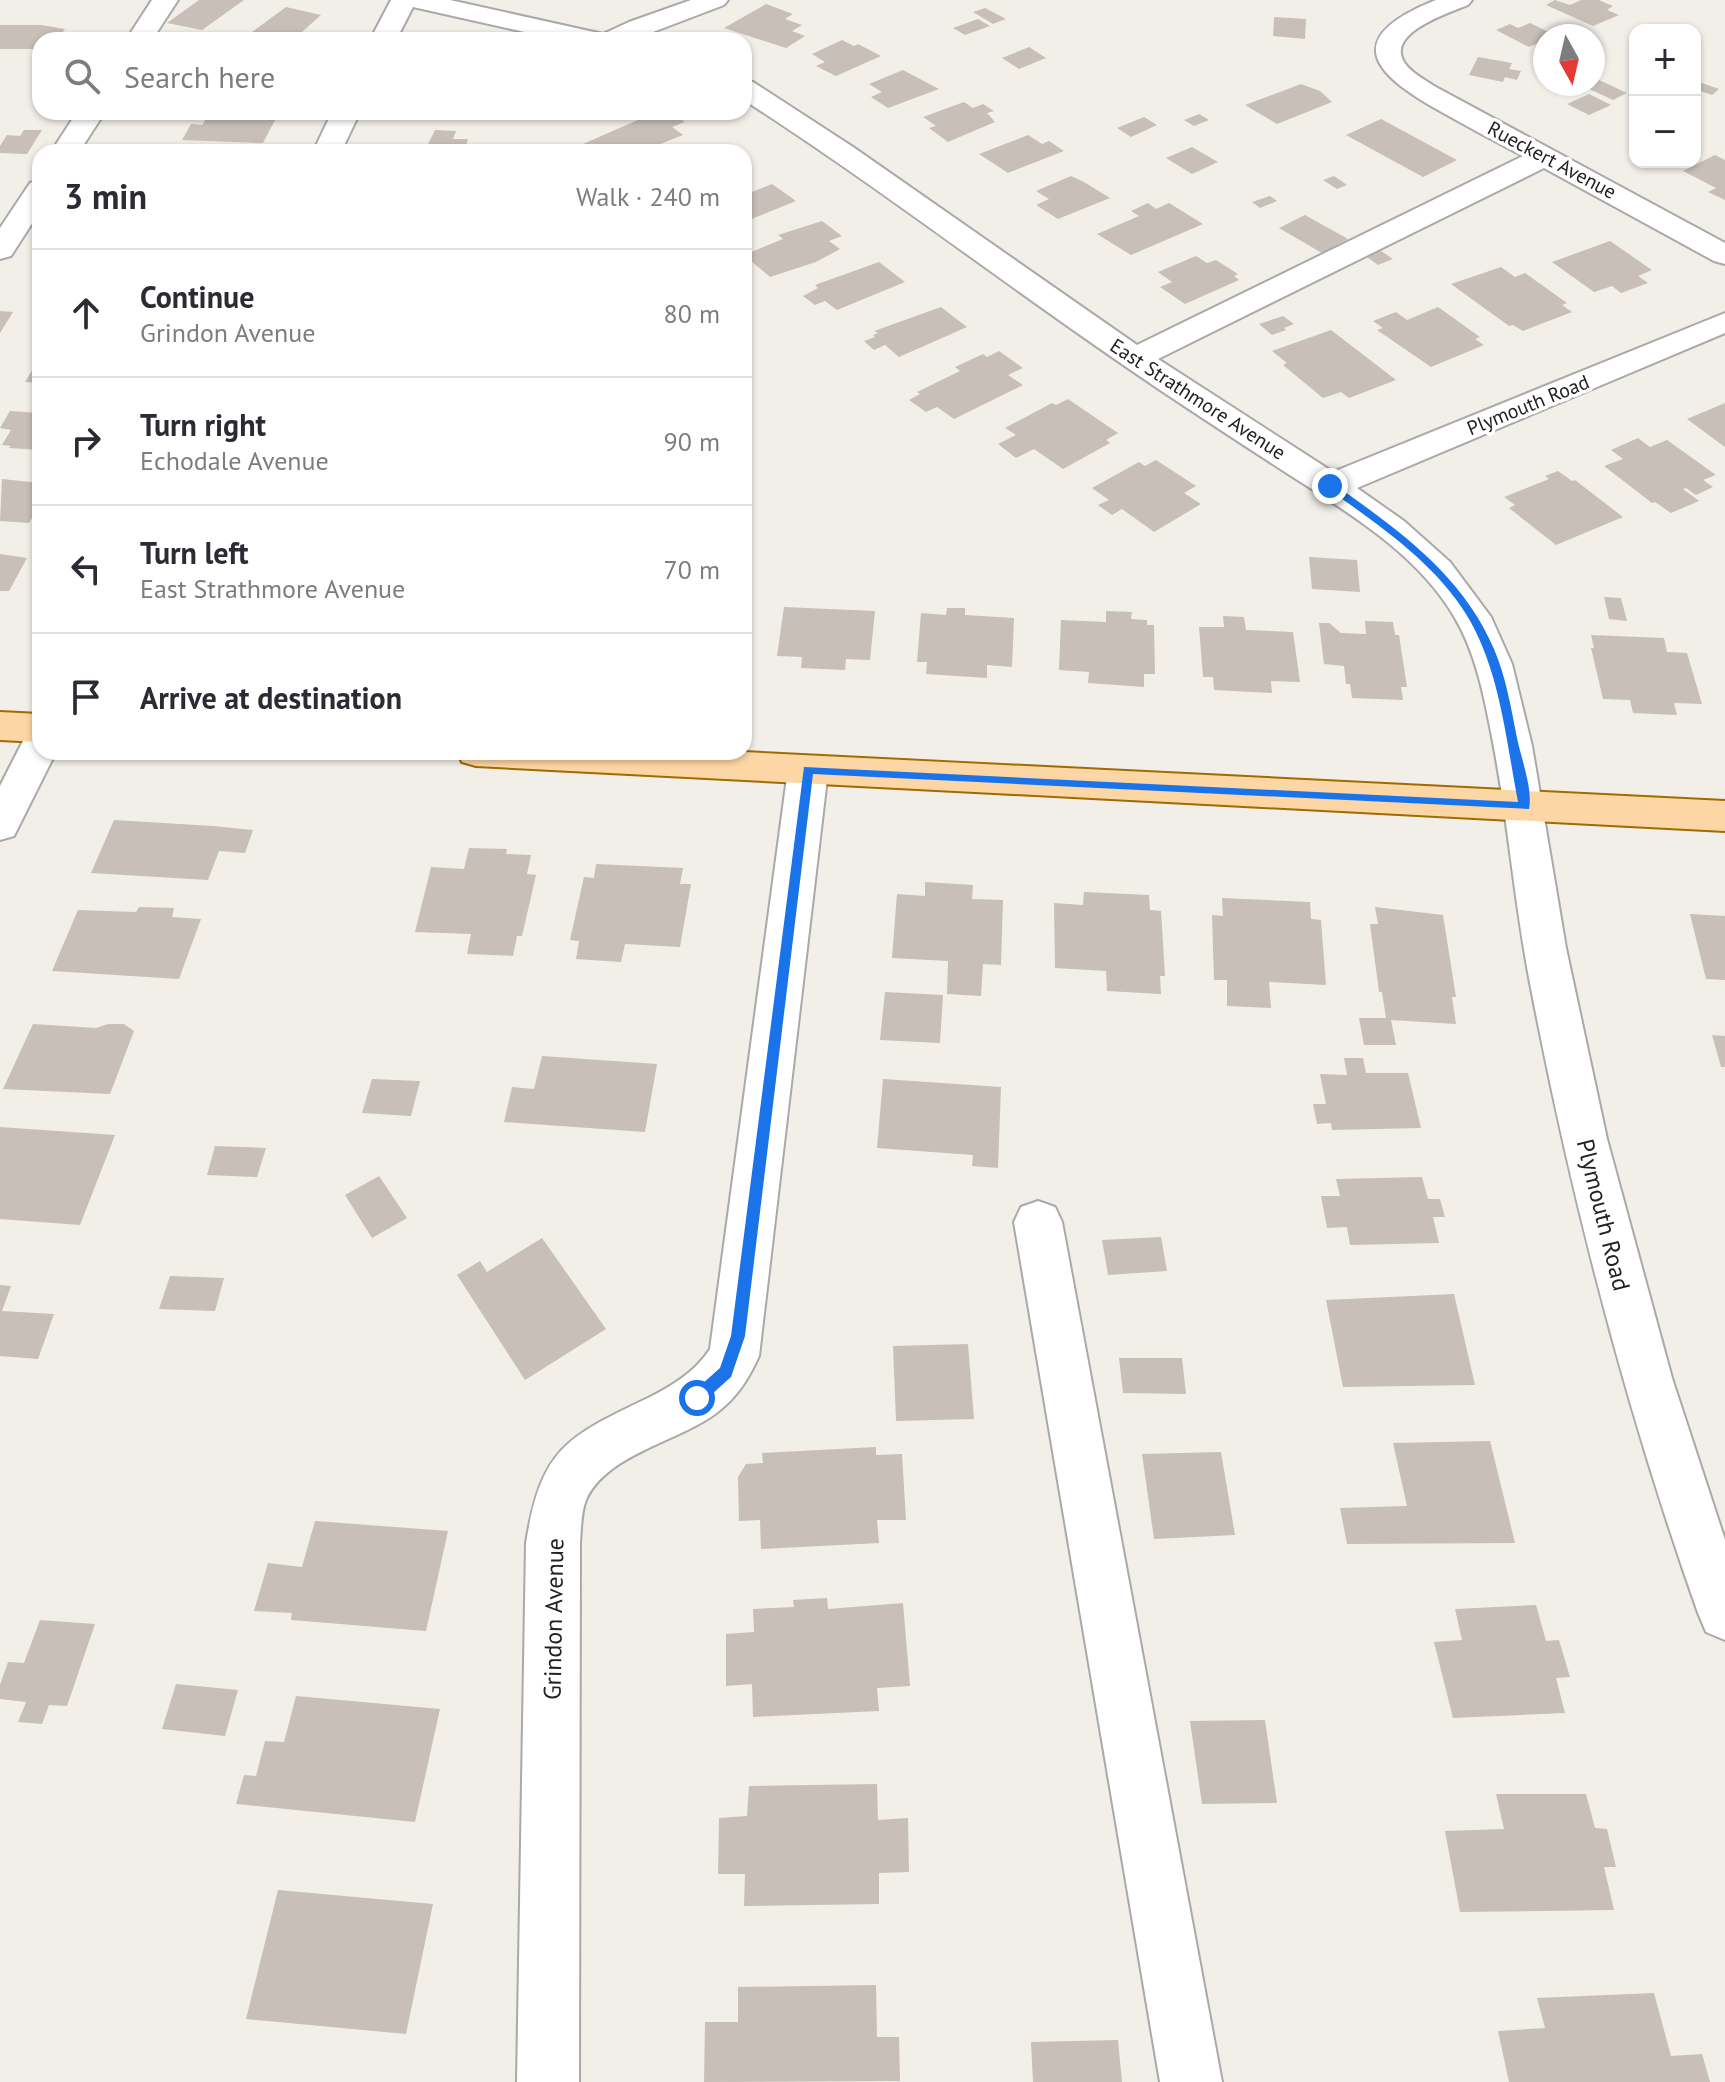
<!DOCTYPE html>
<meta charset="utf-8">
<style>
body{margin:0;font-family:"PT Sans",sans-serif;background:#f7f7f7;color:#2b2b33}
.controls{position:absolute;right:24px;top:24px;display:grid;overflow:hidden;border-radius:16px;box-shadow:0 2px 6px #0004}
.controls button{width:72px;height:72px;display:grid;place-items:center;padding:0;border:0;border-bottom:2px solid #e1e1e2;background:#fff;color:#2b2b33;font:40px sans-serif}
.compass{position:absolute;left:1533px;top:24px;width:72px;height:72px;border-radius:50%;background:#fff;box-shadow:0 2px 6px #0004;rotate:172deg}
.stop{position:absolute;width:24px;height:24px;margin:-18px;border:6px solid #1a73e8;border-radius:50%;background:#fff}
.stop.end{background:#1a73e8;border-color:#fff;box-shadow:0 2px 8px #0008}
.list{margin:0;padding:0;list-style:none}
h2{display:flex;justify-content:space-between;align-items:center;height:104px;margin:0;padding:0 32px;font-size:34px}
h2 small{font-size:26px;font-weight:400;color:#7c7c81}
.list li{display:grid;grid-template-columns:52px 1fr auto;gap:24px;align-items:center;box-sizing:border-box;height:128px;padding:0 32px;border-top:2px solid #e1e1e2}
.list b{display:block;font-size:30px;white-space:nowrap}
.list p{margin:0;font-size:26px;white-space:nowrap;color:#7c7c81}
.list em{font-size:26px;font-style:normal;color:#7c7c81}
.icon{flex:none;width:44px;height:44px;fill:none;stroke:currentColor;stroke-width:2;stroke-linecap:round;stroke-linejoin:round}
.map{position:relative;flex:none;width:1725px;height:2082px;overflow:hidden}
.search{position:absolute;background:#fff;box-shadow:0 2px 6px #0004;left:32px;top:32px;width:720px;height:88px;display:flex;align-items:center;gap:20px;box-sizing:border-box;padding:0 28px;border-radius:24px;color:#7c7c81;font-size:30px}
.panel{position:absolute;background:#fff;box-shadow:0 2px 6px #0004;left:32px;top:144px;width:720px;height:616px;border-radius:24px}
.map>svg:first-child{display:block}
</style>
<div class="map">
<svg width="1725" height="2082" viewBox="0 0 1725 2082">
<rect width="100%" height="100%" fill="#f2efe9"/>
<g fill="#c7bfb8">
<path d="M199 0H244L202 30 167 23Z"/>
<path d="M1555 0 1570 5 1581 0H1599L1613 6 1607 10 1619 15 1593 26 1546 5Z"/>
<path d="M766 4 793 14 785 19 802 25 792 31 805 36 786 48 724 28Z"/>
<path d="M286 7 321 15 293 40H255L259 37 248 35Z"/>
<path d="M985 8 1006 19 993 24 973 12Z"/>
<path d="M1274 17 1306 19 1305 39 1273 36Z"/>
<path d="M978 19 990 26 965 35 953 28Z"/>
<path d="M1530 23 1557 36H1545V49L1536 44 1529 47 1496 30 1510 24 1518 28Z"/>
<path d="M0 25H41L65 29 57 40H40V49H0Z"/>
<path d="M842 40 854 46 858 44 881 56 836 76 816 66 825 62 812 54Z"/>
<path d="M1029 47 1046 58 1019 69 1002 58Z"/>
<path d="M1478 57 1512 63 1509 69 1521 71 1517 80 1505 77 1503 82 1469 75Z"/>
<path d="M903 70 939 89 888 108 871 97 882 92 869 84Z"/>
<path d="M1599 80 1627 93 1613 100 1585 87Z"/>
<path d="M1696 81 1719 89 1712 95 1695 89Z"/>
<path d="M1301 84 1320 91 1332 102 1277 124 1245 105Z"/>
<path d="M1589 94 1611 105 1589 115 1567 104Z"/>
<path d="M964 102 973 108 983 104 994 111 987 113 995 122 948 142 929 128 936 126 923 117Z"/>
<path d="M428 112H453L451 118H426Z"/>
<path d="M670 112 685 122 672 127 683 135 640 152H612L608 149 593 152 583 144 654 113Z"/>
<path d="M1199 114 1209 120 1194 126 1184 120Z"/>
<path d="M207 117 275 120 263 143 182 140 191 124 202 125Z"/>
<path d="M1144 117 1157 125 1131 137 1117 128Z"/>
<path d="M1381 119 1457 160 1423 177 1346 135Z"/>
<path d="M24 130H42L27 154 0 153V146L7 135 20 136Z"/>
<path d="M435 130 456 131 453 139H468L464 152H424Z"/>
<path d="M1028 135 1042 144 1049 141 1064 151 1008 173 979 154Z"/>
<path d="M1192 147 1218 162 1192 174 1166 158Z"/>
<path d="M1715 155 1725 160V200L1708 192 1716 188 1683 171Z"/>
<path d="M1071 176 1084 182 1110 198 1058 219 1036 205 1049 199 1036 191Z"/>
<path d="M1334 176 1347 185 1337 189 1323 180Z"/>
<path d="M772 184 796 201 744 222V195Z"/>
<path d="M1270 196 1277 201 1260 208 1252 202Z"/>
<path d="M1148 203 1156 209 1169 203 1203 224 1131 255 1097 234 1139 216 1131 211Z"/>
<path d="M1305 215 1348 239 1322 253 1279 228Z"/>
<path d="M822 221 842 236 829 241 840 249 816 262 770 277 744 255 783 239 778 235Z"/>
<path d="M1610 241 1652 270 1638 276 1648 283 1621 293 1612 286 1594 292 1552 262Z"/>
<path d="M1381 251 1393 259 1378 265 1367 257Z"/>
<path d="M1196 256 1207 263 1216 260 1238 274 1234 276 1239 280 1185 304 1160 287 1172 282 1158 272Z"/>
<path d="M879 262 905 282 837 310 825 301 815 305 803 296 818 288 815 285Z"/>
<path d="M1501 267 1515 277 1525 273 1567 303 1562 305 1572 312 1523 331 1513 325 1509 326 1451 284Z"/>
<path d="M941 307 967 327 899 357 885 345 874 350 864 341 875 337 873 335 878 333 874 331Z"/>
<path d="M1438 307 1480 337 1475 339 1484 345 1431 367 1377 330 1383 328 1373 321 1396 312 1407 320Z"/>
<path d="M0 311 13 312 0 333Z"/>
<path d="M1283 316 1294 324 1284 328 1286 330 1272 335 1259 324Z"/>
<path d="M1331 330 1396 380 1349 398 1341 392 1323 398 1283 365 1287 363 1272 351Z"/>
<path d="M999 351 1023 368 1008 375 1023 385 954 419 937 407 926 412 909 400 920 394 917 392 960 371 955 367 983 354 987 357Z"/>
<path d="M37 362 40 363V383L25 382Z"/>
<path d="M1068 399 1118 433 1106 440 1110 443 1063 469 1034 449 1016 458 998 444 1016 435 1005 428 1052 403 1056 405Z"/>
<path d="M1725 403V447L1687 419Z"/>
<path d="M10 411 38 413 40 450 9 448 11 446 2 445 11 430 0 428Z"/>
<path d="M1638 438 1650 447 1667 440 1716 475 1703 480 1713 487 1696 495 1686 488 1683 489 1699 501 1671 513 1655 502 1652 503 1604 466 1623 459 1611 450Z"/>
<path d="M1156 460 1196 486 1184 493 1201 504 1154 532 1122 509 1112 515 1098 505 1109 500 1092 488 1139 462 1145 466Z"/>
<path d="M1558 471 1572 481 1575 480 1623 517 1556 545 1509 508 1515 505 1504 497 1549 479 1545 476Z"/>
<path d="M2 479 40 483V504L29 523 0 521Z"/>
<path d="M0 554 27 558 9 591H0Z"/>
<path d="M1309 557 1357 560 1360 592 1312 589Z"/>
<path d="M1604 597 1621 598 1627 621 1609 619Z"/>
<path d="M784 607 875 611 870 660 846 659 845 670 801 668 802 657 777 656Z"/>
<path d="M947 608H965V615L1014 618 1012 667 987 665V678L926 674 927 662H917L921 613 946 615Z"/>
<path d="M1106 611 1132 612 1131 619 1147 620V625H1154L1155 674H1144V687L1088 683 1089 672 1059 670 1061 620 1106 622Z"/>
<path d="M1223 616 1244 617 1246 630 1293 632 1300 682 1271 681 1272 693 1214 690 1213 677H1203L1199 627H1224Z"/>
<path d="M1365 621 1393 622 1395 635H1399L1407 687H1401L1403 700 1352 698 1350 684H1346L1344 666 1324 664 1319 623H1329L1341 633 1366 634Z"/>
<path d="M1591 635 1664 638 1667 652 1687 653 1702 704 1674 703 1677 715 1633 713 1630 700 1603 699 1591 648H1594Z"/>
<path d="M114 820 213 826 253 830 245 853 219 851 208 880 91 873Z"/>
<path d="M469 848 507 849 506 854 531 855 527 874 536 875 522 936H517L513 956 467 954 471 934 415 932 431 867 464 869Z"/>
<path d="M596 864 683 868 680 884H691L680 947 625 944 621 962 576 959 579 941 570 940 584 877 594 878Z"/>
<path d="M925 882 973 885 972 899 1003 900 1001 965 983 964 981 996 947 994 948 961 892 958 897 894 925 896Z"/>
<path d="M1084 892 1149 895 1150 910 1161 911 1165 976H1160L1161 994 1107 991 1106 971 1055 968 1054 903 1083 905Z"/>
<path d="M1222 898 1310 902 1311 919 1321 920 1326 985 1269 982 1271 1008 1227 1006V980H1214L1212 915 1223 916Z"/>
<path d="M139 907 174 908 172 917 201 919 179 979 52 971 78 910 136 912Z"/>
<path d="M1375 907 1443 915 1456 997H1452L1456 1024 1391 1020 1396 1045H1364L1359 1018H1386L1382 992H1379L1370 924H1378Z"/>
<path d="M1690 914 1725 916V980L1706 979Z"/>
<path d="M885 992 943 995 940 1043 880 1040Z"/>
<path d="M33 1024 96 1028 108 1024H124L134 1031 110 1094 3 1089Z"/>
<path d="M1712 1035 1725 1036V1067H1721Z"/>
<path d="M542 1056 657 1064 645 1132 504 1122 512 1087 534 1089Z"/>
<path d="M1344 1058H1363L1366 1073H1408L1421 1128 1332 1130 1331 1123 1317 1124 1313 1104H1326L1320 1074 1347 1075Z"/>
<path d="M372 1079 420 1081 411 1116 362 1113Z"/>
<path d="M883 1079 1001 1087 998 1168 972 1166 973 1155 877 1148Z"/>
<path d="M0 1127 115 1135 80 1225 0 1219Z"/>
<path d="M215 1146 266 1148 257 1177 207 1175Z"/>
<path d="M379 1176 407 1218 372 1238 345 1195Z"/>
<path d="M1422 1177 1428 1199H1440L1445 1217H1433L1439 1243 1350 1245 1347 1227 1327 1228 1321 1196H1340L1336 1179Z"/>
<path d="M1161 1237 1167 1271 1108 1275 1102 1240Z"/>
<path d="M542 1238 606 1329 525 1380 457 1275 480 1261 487 1272Z"/>
<path d="M170 1276 224 1278 215 1311 159 1309Z"/>
<path d="M0 1285 11 1286 2 1311 54 1314 38 1359 0 1356Z"/>
<path d="M1454 1294 1475 1385 1343 1387 1326 1300Z"/>
<path d="M968 1344 974 1419 896 1421 893 1346Z"/>
<path d="M1119 1358H1182L1186 1394 1123 1393Z"/>
<path d="M1490 1441 1515 1543 1347 1544 1340 1508 1407 1506 1393 1443Z"/>
<path d="M876 1447V1455L902 1454 906 1520H877L879 1543 761 1549 760 1520 739 1521 738 1477 746 1464 763 1463 762 1453Z"/>
<path d="M1221 1452 1235 1535 1154 1539 1142 1454Z"/>
<path d="M315 1521 448 1531 426 1631 291 1620 292 1613 254 1611 268 1563 302 1567Z"/>
<path d="M827 1598 828 1609 903 1603 910 1686 877 1688 879 1711 753 1717 752 1684 726 1686V1634L754 1632 753 1609 794 1607 793 1600Z"/>
<path d="M1536 1605 1546 1641 1559 1640 1570 1677 1556 1678 1565 1713 1453 1718 1434 1642 1462 1640 1455 1609Z"/>
<path d="M40 1620 95 1624 67 1706 49 1705 42 1724 18 1722 26 1702 0 1699V1685L8 1662 24 1663Z"/>
<path d="M176 1684 238 1690 225 1736 162 1729Z"/>
<path d="M296 1696 440 1709 415 1822 236 1804 244 1775 256 1776 265 1741 284 1742Z"/>
<path d="M1265 1720 1277 1803 1202 1804 1190 1721Z"/>
<path d="M877 1784 878 1820 908 1818 909 1872 879 1873V1904L744 1906 745 1874H718L719 1818 747 1816 749 1786Z"/>
<path d="M1496 1794H1586L1595 1828 1607 1829 1616 1867H1604L1614 1910 1460 1912 1445 1831 1504 1829Z"/>
<path d="M278 1890 433 1904 406 2034 246 2019Z"/>
<path d="M876 1985 877 2037H899L900 2081 704 2082 705 2022H738V1987Z"/>
<path d="M1654 1993 1671 2056 1702 2054 1710 2082H1509L1498 2031 1545 2028 1537 1998Z"/>
<path d="M1118 2040 1122 2082H1033L1031 2042Z"/>
</g>
<g fill="none" stroke-linecap="round" stroke-linejoin="round">
<defs>
<g id="minor">
<path d="M152 0H178L152 40H126Z"/>
<path d="M391 0H450L603 34 629 22 691 0H728L724 5 632 40H560L413 7 396 40H370Z"/>
<path d="M1436 0H1472L1468 5C1448 13 1386 33 1404 62 1411 73 1424 79 1434 86L1725 243V264L1714 261 1544 168 1158 359 1333 472 1725 313V333L1357 488 1404 521 1450 562 1491 617 1512 664 1532 746 1566 948 1607 1139 1672 1378 1725 1540V1640L1706 1632 1698 1613C1625 1407 1571 1197 1530 983 1514 901 1508 818 1492 737 1484 696 1476 654 1455 618 1417 552 1344 510 1282 470 1228 435 1174 400 1122 364 995 277 873 183 744 100V80L753 82 853 147 1137 345 1523 156C1498 143 1472 129 1447 115 1377 77 1335 40 1436 0Z"/>
<path d="M77 112H105L79 152H51Z"/>
<path d="M332 112H360L341 152H313Z"/>
<path d="M40 180V211L11 256 0 259V228L30 183Z"/>
<path d="M40 731V752H56L14 836 0 840V786L26 735Z"/>
<path d="M808 756 822 760 828 770 759 1356C749 1378 738 1396 719 1411 682 1441 607 1453 586 1500 581 1512 581 1530 580 1543L579 2082H517L526 1543C541 1449 566 1437 648 1398 672 1386 695 1372 710 1349L788 770 794 760Z"/>
<path d="M1038 1201 1055 1207 1062 1222 1222 2082H1160L1014 1222 1021 1207Z"/>
</g>
<g id="major">
<path d="M0 712 40 714V742L0 740Z"/>
<path d="M457 752H744L1725 801V831L476 766 462 762Z"/>
</g>
</defs>
<use href="#minor" stroke="#a9a9a9" stroke-width="4"/>
<use href="#major" stroke="#a06b00" stroke-width="4"/>
<use href="#minor" fill="#fff" fill-rule="evenodd"/>
<use href="#major" fill="#fcd6a4" fill-rule="evenodd"/>
</g>
<path fill="#1a73e8" d="M1327 484H1334C1397 529 1462 574 1494 649 1506 677 1511 708 1517 738 1521 758 1533 789 1529 809L813 774 745 1336 731 1377 702 1403H692V1393L720 1368 731 1336 804 767 1518 802C1506 740 1500 669 1466 614 1433 561 1377 524 1327 488Z"/>
<g text-anchor="middle" stroke-width="7" stroke-linejoin="round" paint-order="stroke">
<g font-size="20" fill="#222" stroke="#fff">
<text transform="translate(1552 160) rotate(28)" y="7">Rueckert Avenue</text>
<text transform="translate(1198 399) rotate(33)" y="7">East Strathmore Avenue</text>
<text transform="translate(1528 405) rotate(-22)" y="7">Plymouth Road</text>
</g>
<g font-size="24" fill="#222" stroke="#fff">
<text transform="translate(1603 1215) rotate(76)" y="8">Plymouth Road</text>
<text transform="translate(554 1619) rotate(-89)" y="8">Grindon Avenue</text>
</g>
</g>
</svg>
<div class="controls">
<button>+</button>
<button>−</button>
</div>
<svg class="compass" viewBox="-18 -18 36 36"><path d="M0-13l5 13h-10z" fill="#e53935"/><path d="M0 13l5-13h-10z" fill="#7c7c81"/></svg>
<div class="stop" style="left:697px;top:1398px"></div>
<div class="stop end" style="left:1330px;top:486px"></div>
<div class="search"><svg class="icon" aria-label="search" viewBox="0 0 24 24"><circle cx="10" cy="10" r="6"/><path d="M15 15l6 6"/></svg>Search here</div>
<section class="panel">
<h2>3 min<small>Walk · 240 m</small></h2>
<ul class="list">
<li><svg class="icon" aria-label="ahead" viewBox="0 0 24 24"><path d="M12 20V5M6 11l6-6 6 6"/></svg><div><b>Continue</b><p>Grindon Avenue</p></div><em>80 m</em></li>
<li><svg class="icon" aria-label="right" viewBox="0 0 24 24"><path d="M7 20v-9h11M14 6l5 5-5 5"/></svg><div><b>Turn right</b><p>Echodale Avenue</p></div><em>90 m</em></li>
<li><svg class="icon" aria-label="left" viewBox="0 0 24 24"><path d="M17 20v-9H6M10 6l-5 5 5 5"/></svg><div><b>Turn left</b><p>East Strathmore Avenue</p></div><em>70 m</em></li>
<li><svg class="icon" aria-label="arrive" viewBox="0 0 24 24"><path d="M6 21V4h12l-3 4 3 4H6"/></svg><div><b>Arrive at destination</b></div></li>
</ul>
</section>
</div>
